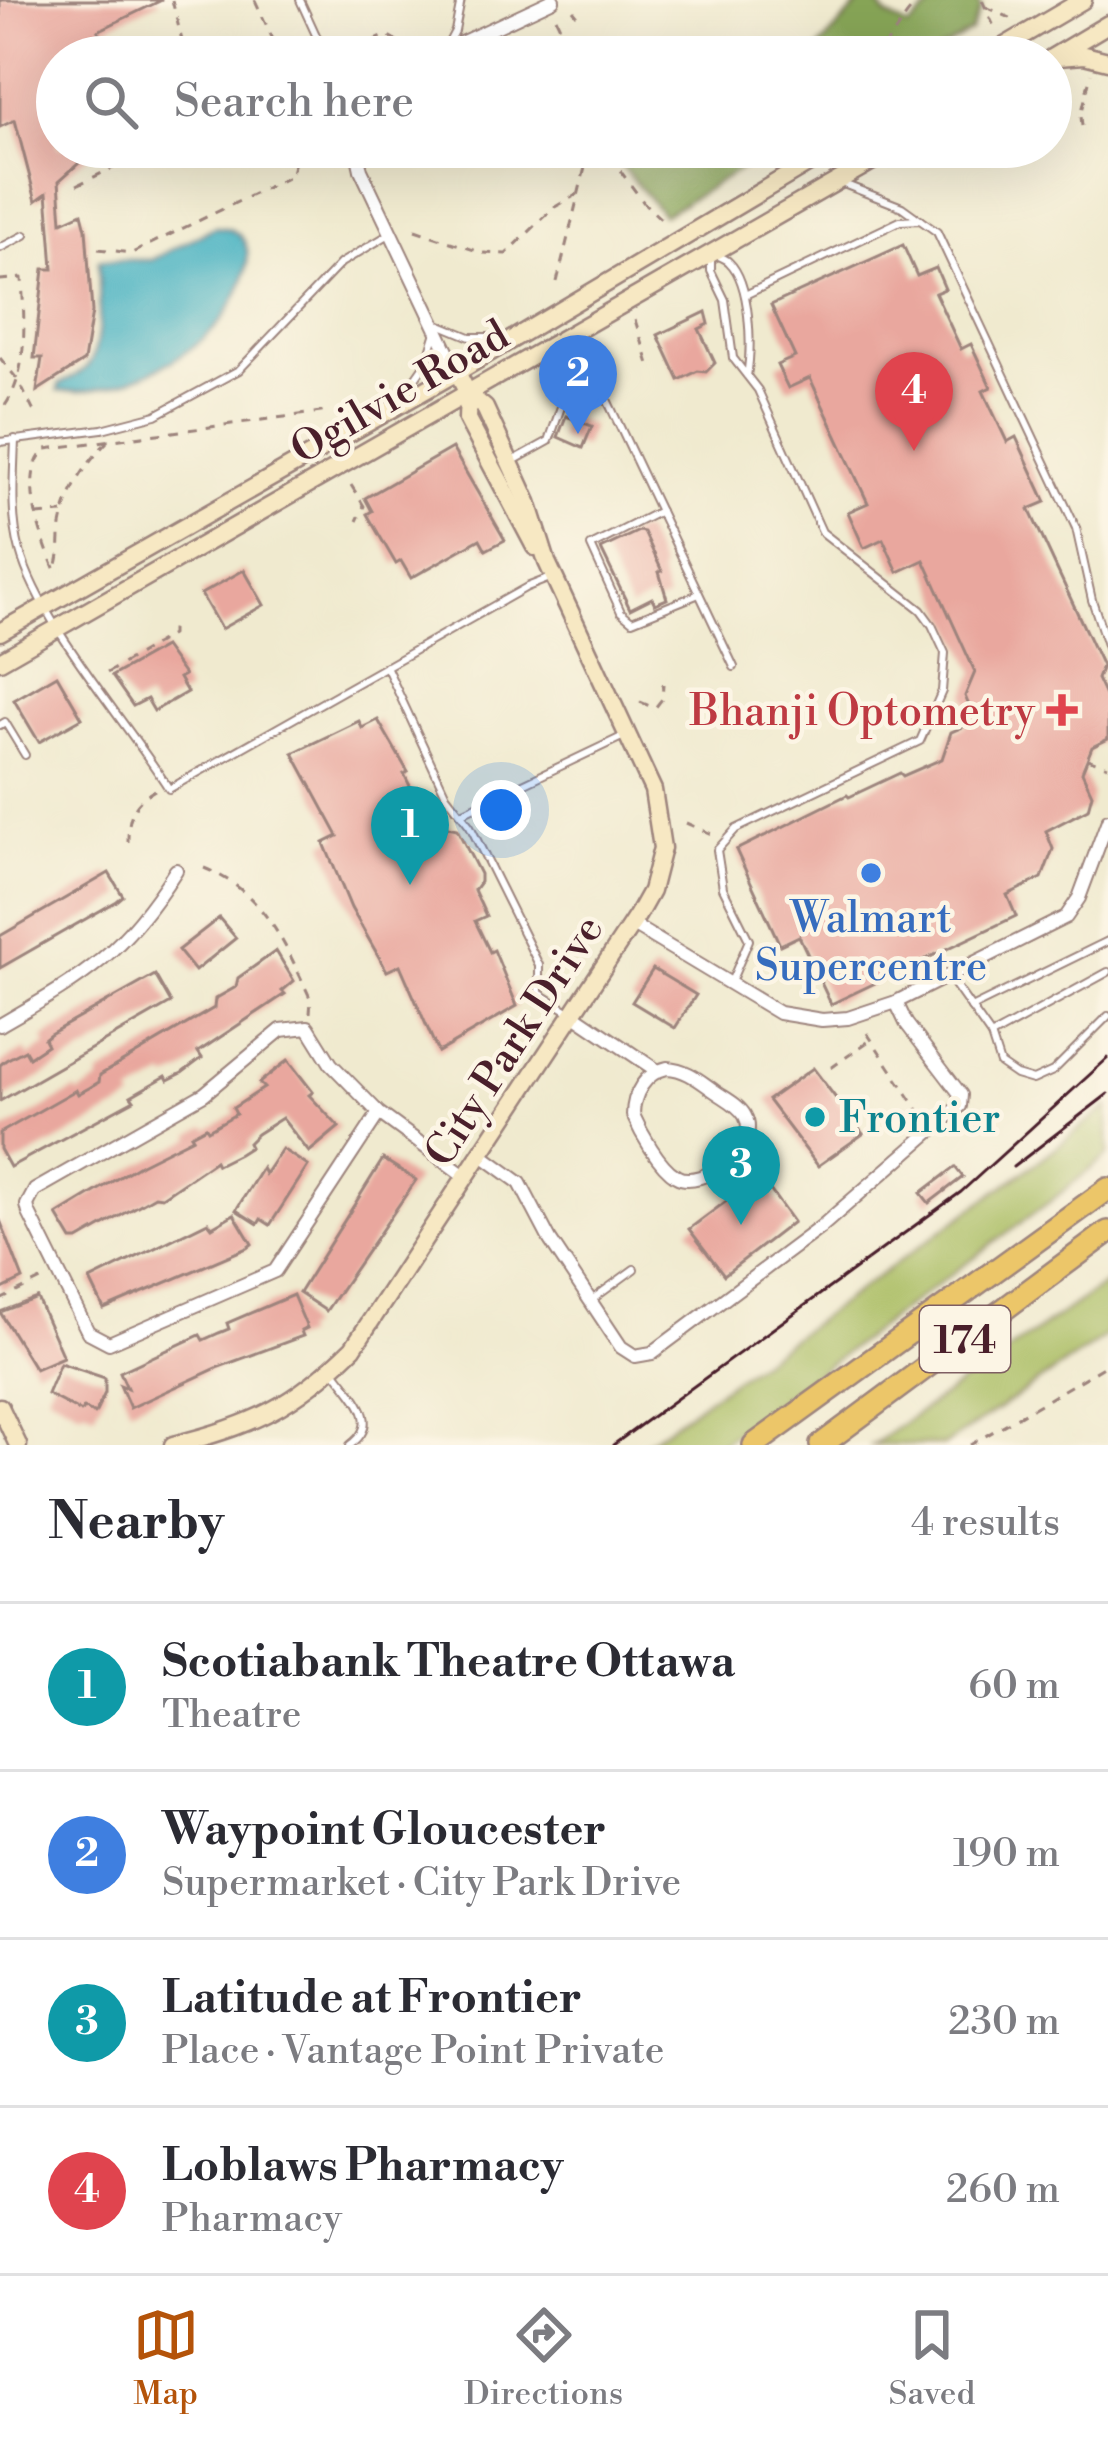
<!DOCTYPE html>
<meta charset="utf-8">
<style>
body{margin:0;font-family:"Libre Bodoni",serif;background:#f7f7f7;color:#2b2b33}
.you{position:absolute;left:501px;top:810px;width:42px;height:42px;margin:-30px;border:9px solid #fff;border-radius:50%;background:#1a73e8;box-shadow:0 0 0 18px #1a73e833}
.badge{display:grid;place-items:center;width:78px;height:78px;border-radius:50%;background:#b45309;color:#fff;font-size:39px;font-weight:700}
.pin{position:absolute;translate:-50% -99px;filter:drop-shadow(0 3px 6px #0008)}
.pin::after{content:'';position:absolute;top:63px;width:42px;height:36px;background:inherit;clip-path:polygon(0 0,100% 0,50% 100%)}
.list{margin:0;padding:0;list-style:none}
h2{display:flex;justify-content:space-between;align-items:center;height:156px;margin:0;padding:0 48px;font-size:51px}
h2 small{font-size:39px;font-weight:400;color:#7c7c81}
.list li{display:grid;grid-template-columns:78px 1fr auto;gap:36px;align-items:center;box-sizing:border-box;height:168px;padding:0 48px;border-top:3px solid #e1e1e2}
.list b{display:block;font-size:45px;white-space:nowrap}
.list p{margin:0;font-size:39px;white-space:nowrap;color:#7c7c81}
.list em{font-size:39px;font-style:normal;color:#7c7c81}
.icon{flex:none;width:66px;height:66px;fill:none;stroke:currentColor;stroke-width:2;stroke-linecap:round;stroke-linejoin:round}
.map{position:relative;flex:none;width:1108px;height:1445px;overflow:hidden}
.search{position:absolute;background:#fff;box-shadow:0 12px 48px #0002;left:36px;right:36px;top:36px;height:132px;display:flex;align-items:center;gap:30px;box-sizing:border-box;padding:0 42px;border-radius:66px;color:#7c7c81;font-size:45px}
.sheet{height:828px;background:#fff}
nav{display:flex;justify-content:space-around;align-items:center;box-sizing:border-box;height:168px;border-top:3px solid #e1e1e2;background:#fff;font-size:33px;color:#7c7c81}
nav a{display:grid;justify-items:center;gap:6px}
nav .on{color:#b45309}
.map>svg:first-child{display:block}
</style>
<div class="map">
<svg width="1108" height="1445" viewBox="0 0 1108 1445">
<rect width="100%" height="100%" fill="#fcf5e5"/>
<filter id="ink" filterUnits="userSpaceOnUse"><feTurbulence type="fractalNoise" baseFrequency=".00833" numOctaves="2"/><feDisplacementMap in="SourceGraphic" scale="24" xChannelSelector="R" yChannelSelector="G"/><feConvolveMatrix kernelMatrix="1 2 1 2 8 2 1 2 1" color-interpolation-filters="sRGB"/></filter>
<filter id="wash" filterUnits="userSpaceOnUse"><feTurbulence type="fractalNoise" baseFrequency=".004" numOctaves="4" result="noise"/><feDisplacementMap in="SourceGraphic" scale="48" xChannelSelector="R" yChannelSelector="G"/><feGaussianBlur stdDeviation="2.7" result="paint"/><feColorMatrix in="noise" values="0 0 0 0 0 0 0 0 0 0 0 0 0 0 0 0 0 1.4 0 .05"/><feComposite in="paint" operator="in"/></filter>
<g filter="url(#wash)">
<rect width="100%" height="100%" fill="#f0eacf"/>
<g fill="#a8bc61" stroke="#796e46" stroke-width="3">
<path d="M1108 1107V1155L1052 1200 719 1445H643L1040 1160Z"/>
<path d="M1108 1282V1335L945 1445H872Z"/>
</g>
<g fill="#86a457" stroke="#686241" stroke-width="3">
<path d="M863 0H875L887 16 909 27 939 0H977L981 8 971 32 929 57H811Z"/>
<path d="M605 147H778L663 215Z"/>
</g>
<path fill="#43b0c1" stroke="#466876" stroke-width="3" d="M215 227C276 230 237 306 213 330 176 366 109 396 58 391L59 385C67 380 78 375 85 369 105 350 98 286 99 260H152Z"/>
<g id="blocks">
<g fill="#e9a79e">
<path d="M0 0H162L98 31 111 57H57V147H97L59 181 62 222 82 213 86 229 92 312 84 361 37 391 42 358H34L44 269H53L51 241 47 193 36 201 15 120 0 127Z"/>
<path d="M903 245 917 276 936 268 945 289 935 293 961 349 971 344 991 387 983 391 1007 442 1016 437 1046 502 1029 509 1102 666 1097 679 1108 702V739L1092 747 1082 772 1092 794 1088 809 1046 831 1053 849 1042 878 1007 895 1016 916 831 1004 799 936 780 945 736 850 847 795 849 797 900 773 903 776 942 759 951 732 965 726 972 713 965 696 975 672 924 560 898 572 883 539 864 548 848 512 868 503 810 378 788 388 777 365 795 357 771 305Z"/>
<path d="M706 312 709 324 699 329 715 363 706 372 698 371 679 380 658 335Z"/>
<path d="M566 416 592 426 583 448 558 437Z"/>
<path d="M452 448 505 540 486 550 480 539 411 578 401 561 396 564 367 514 372 511 365 498Z"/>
<path d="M639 531 644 532 662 571 659 572 667 599 655 604 652 598 630 609 601 549Z"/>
<path d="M244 570 264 605 221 629 201 594Z"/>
<path d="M164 647 184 675 179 678 187 692 154 711 147 699 133 706 112 676Z"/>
<path d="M57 675 82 718 39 742 14 700Z"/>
<path d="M378 720 408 772 404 774 419 804 430 799 443 826 457 829 480 874V882L474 890 486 916 475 921 490 952 494 950 517 1006 438 1052 400 965 387 971 351 908 324 843 338 836 293 753 359 721 362 728Z"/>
<path d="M109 873 123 896 117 901 0 968V936Z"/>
<path d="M219 918 236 938 195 971 178 950Z"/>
<path d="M276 951 294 981 282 991 285 994 198 1052 202 1058 182 1073 168 1080 166 1076 131 1096 134 1100 10 1167 0 1149V1133L76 1090 78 1094 89 1088 99 1082 100 1075 214 1008 215 999 236 987 238 978Z"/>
<path d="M653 969 696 995 675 1028 632 1002Z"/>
<path d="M155 975 171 1003 0 1101V1065L6 1060 25 1050 29 1057 47 1045 44 1039 50 1034Z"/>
<path d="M288 1060 313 1092 309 1095 339 1127 309 1152 282 1118 257 1134 248 1143 250 1147 239 1154 217 1165 215 1161 162 1197 155 1196 78 1240H72L57 1215 141 1164 193 1138 191 1135 206 1127 208 1130 236 1114 233 1108 264 1088 259 1083Z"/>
<path d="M813 1068 863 1134 818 1166 768 1100Z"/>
<path d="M282 1149 308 1166 270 1225 261 1219 258 1224 236 1210 262 1168 265 1174Z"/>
<path d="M383 1159 416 1180 326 1311 299 1293Z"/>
<path d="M955 1167 963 1177 929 1203 921 1193Z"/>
<path d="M760 1176 793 1222 724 1275 689 1229Z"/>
<path d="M234 1214 252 1244 247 1248 104 1309 90 1280 208 1222 212 1227Z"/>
<path d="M0 1220 23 1279 0 1290Z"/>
<path d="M293 1295 307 1328 301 1331 303 1336 219 1367 130 1408 120 1385 127 1388 120 1372 200 1335 203 1340 219 1333 229 1329 227 1323Z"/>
<path d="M37 1298 63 1357 35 1369 0 1312Z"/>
<path d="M60 1363 105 1378V1393L95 1414 83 1408 81 1412 47 1394Z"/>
</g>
</g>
</g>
<g filter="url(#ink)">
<use href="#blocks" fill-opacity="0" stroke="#9d847d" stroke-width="3"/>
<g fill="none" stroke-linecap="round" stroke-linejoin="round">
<defs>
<g id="lane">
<path d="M300 0 326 57"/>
<path d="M446 48 455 31 461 0"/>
<path d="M841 183 902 207 920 220"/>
<path d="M0 248 25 235"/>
<path d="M745 295 900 221 920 220 937 232 1076 528 1092 600 1108 648"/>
<path d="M436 323 470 337H504"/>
<path d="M546 352 570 399 601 387 734 667"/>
<path d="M404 394 427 361 436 332"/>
<path d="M15 439C14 475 10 515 20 551 39 622 127 722 169 789L527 587 550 578"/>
<path d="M0 442 102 429 156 415 239 370 341 263 388 235"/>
<path d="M511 462 549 441 562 404 570 399"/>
<path d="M660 511 591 546 621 612 632 621 699 594"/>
<path d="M386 666 446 795 470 826 539 965V993L573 1014"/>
<path d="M0 725 5 722 25 755"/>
<path d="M462 813 626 735"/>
<path d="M950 978 991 1036 1000 1064 1016 1075 1033 1080 1053 1071 1108 1016"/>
<path d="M731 982 749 940 723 888 717 850 736 829 920 741 942 691 945 653 932 625 921 610 822 532 758 390 733 358 725 300 711 271V253C717 256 724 257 729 262 751 283 752 348 747 376"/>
<path d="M971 1008 1108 941"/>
<path d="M991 1036 1108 972"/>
<path d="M593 1299 634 1269"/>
<path d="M334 1370C351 1395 384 1421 350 1445"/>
</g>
<g id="street">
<path d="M431 57 553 0"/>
<path d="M356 147 361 170 457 372"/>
<path d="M631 924 779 1013 822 1020 848 1018 896 1002 1066 917 1079 898 1108 820"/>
<path d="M573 1014 656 1070"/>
<path d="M0 1025C86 975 121 956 176 870"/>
<path d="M667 1068C687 1069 700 1081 716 1092 726 1099 739 1105 745 1116 762 1147 700 1191 676 1176 659 1166 641 1133 633 1115 633 1094 645 1073 667 1068Z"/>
<path d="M379 1113 275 1271 109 1343 88 1332 29 1213 27 1205 35 1190 204 1094 281 1030 308 1027 331 1064 379 1113 466 1177"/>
<path d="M480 1154 520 1183 550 1240 621 1347 635 1356 652 1353 821 1227 960 1106 961 1095 906 1023 896 1002"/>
</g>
<g id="secondary">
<path d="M986 57 1083 0"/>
<path d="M1058 57 1084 55 1108 61"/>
<path d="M1051 58 1108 24"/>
<path d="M468 394 467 419 535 547"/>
<path d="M0 632 457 372 836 147"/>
<path d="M0 661 897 147"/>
<path d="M0 1407 18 1445"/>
<path d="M173 1445C252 1426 294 1406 353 1348L637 916 651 891 662 848 653 790 547 562 528 502 485 408 468 394 457 372"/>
</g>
<g id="highway">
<path d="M754 1445 1108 1189"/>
<path d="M821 1445 1108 1232"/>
</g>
</defs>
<use href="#lane" stroke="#9d847d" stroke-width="10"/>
<use href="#street" stroke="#9d847d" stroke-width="16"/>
<use href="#secondary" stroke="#9d847d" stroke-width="21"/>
<use href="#highway" stroke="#9d847d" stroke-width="26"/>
<g stroke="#9d847d" stroke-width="3" stroke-dasharray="9 9" stroke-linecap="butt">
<path d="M172 0 186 57"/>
<path d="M255 0 281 57"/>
<path d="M982 0 996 31"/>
<path d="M986 7 1015 20"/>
<path d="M573 10 577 15"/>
<path d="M556 18 574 57"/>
<path d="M375 57 371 42 387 35 412 50"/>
<path d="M412 57 413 51 423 48"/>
<path d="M505 57 513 38"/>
<path d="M868 57C896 44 898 17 922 0"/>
<path d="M1082 126 1081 116 1091 73"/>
<path d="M186 147 203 158 227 155 239 147"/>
<path d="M595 147 605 150 644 203 664 222"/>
<path d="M77 185 157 147"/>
<path d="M415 230 483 253 506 254 555 207 578 194"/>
<path d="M98 249 132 253 291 176 299 147"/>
<path d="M0 280 22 278C24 320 30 378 0 412"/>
<path d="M557 282 590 147"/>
<path d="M635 320 649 364"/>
<path d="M0 358 18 380 36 416"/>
<path d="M107 442C86 464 68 491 62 521 58 538 62 553 55 570 42 540 17 474 46 449L329 411"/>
<path d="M351 485 364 506 357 521"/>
<path d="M37 515 63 513"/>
<path d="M107 673 171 635V626"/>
<path d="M640 702 655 708 662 699 663 684"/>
<path d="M947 711 969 719"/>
<path d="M1087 759 1108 766"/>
<path d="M686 823 716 836"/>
<path d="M128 842C128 817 132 803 155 790"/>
<path d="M204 868C264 892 286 945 311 1000L310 1013"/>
<path d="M867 1033 926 1122"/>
<path d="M831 1068 869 1041"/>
<path d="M0 1300 47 1277"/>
<path d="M970 1445 1108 1364"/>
</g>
<use href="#lane" stroke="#fff" stroke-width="6"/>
<use href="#street" stroke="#fff" stroke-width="12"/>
<use href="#secondary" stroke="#f7e8c3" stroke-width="16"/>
<use href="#highway" stroke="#ecc669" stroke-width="21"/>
<g stroke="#4a1f2b" stroke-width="3">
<path d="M1013 1167 1108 1094"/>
<path d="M613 1445 961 1192 1108 1058"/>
</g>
</g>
</g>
<path fill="#e0444e" stroke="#fcf5e5" stroke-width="4.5" d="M1056 692h12v12h12v12h-12v12h-12v-12h-12v-12h12z"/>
<circle fill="#3f7fe0" stroke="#fcf5e5" stroke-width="4.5" cx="871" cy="873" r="12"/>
<circle fill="#0f9aa8" stroke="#fcf5e5" stroke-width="4.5" cx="815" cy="1117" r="12"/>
<g text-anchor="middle" stroke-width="9" stroke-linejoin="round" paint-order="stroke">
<rect fill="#fcf5e5" stroke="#7f5f63" stroke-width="3" x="920" y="1306" width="90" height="66" rx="9"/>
<g font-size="39" font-weight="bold" fill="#4a1f2b">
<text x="965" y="1353">174</text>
</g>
<g font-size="42" fill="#4a1f2b" stroke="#fcf5e5">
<text transform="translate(399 391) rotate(-30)" y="15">Ogilvie Road</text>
<text transform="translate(513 1040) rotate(-57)" y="15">City Park Drive</text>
</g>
<g font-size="42" fill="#be3a42" stroke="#fcf5e5" text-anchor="end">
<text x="1035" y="725">Bhanji Optometry</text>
</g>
<g font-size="42" fill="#366cbe" stroke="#fcf5e5">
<text x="871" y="932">Walmart<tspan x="871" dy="48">Supercentre</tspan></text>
</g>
<g font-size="42" fill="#0d838f" stroke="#fcf5e5" text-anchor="start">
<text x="839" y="1132">Frontier</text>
</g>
</g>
</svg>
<div class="you"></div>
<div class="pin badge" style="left:410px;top:885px;background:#0f9aa8">1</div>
<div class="pin badge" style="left:578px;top:434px;background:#3f7fe0">2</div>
<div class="pin badge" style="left:741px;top:1225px;background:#0f9aa8">3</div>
<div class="pin badge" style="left:914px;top:451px;background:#e0444e">4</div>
<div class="search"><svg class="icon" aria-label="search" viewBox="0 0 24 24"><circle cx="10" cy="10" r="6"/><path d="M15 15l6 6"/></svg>Search here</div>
</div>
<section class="sheet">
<h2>Nearby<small>4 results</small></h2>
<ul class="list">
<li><span class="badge" style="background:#0f9aa8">1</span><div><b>Scotiabank Theatre Ottawa</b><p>Theatre</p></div><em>60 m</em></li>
<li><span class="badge" style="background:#3f7fe0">2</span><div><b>Waypoint Gloucester</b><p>Supermarket · City Park Drive</p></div><em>190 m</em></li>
<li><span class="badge" style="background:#0f9aa8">3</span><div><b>Latitude at Frontier</b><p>Place · Vantage Point Private</p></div><em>230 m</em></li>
<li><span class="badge" style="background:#e0444e">4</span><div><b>Loblaws Pharmacy</b><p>Pharmacy</p></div><em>260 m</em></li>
</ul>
</section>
<nav>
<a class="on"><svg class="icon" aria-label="map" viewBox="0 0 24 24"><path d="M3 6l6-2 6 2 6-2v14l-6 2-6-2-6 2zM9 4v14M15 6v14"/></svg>Map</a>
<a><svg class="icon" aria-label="directions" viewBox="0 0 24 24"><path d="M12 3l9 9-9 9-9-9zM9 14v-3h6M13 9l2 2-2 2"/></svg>Directions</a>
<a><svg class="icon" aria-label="saved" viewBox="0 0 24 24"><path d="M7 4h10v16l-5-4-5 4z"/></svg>Saved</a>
</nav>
